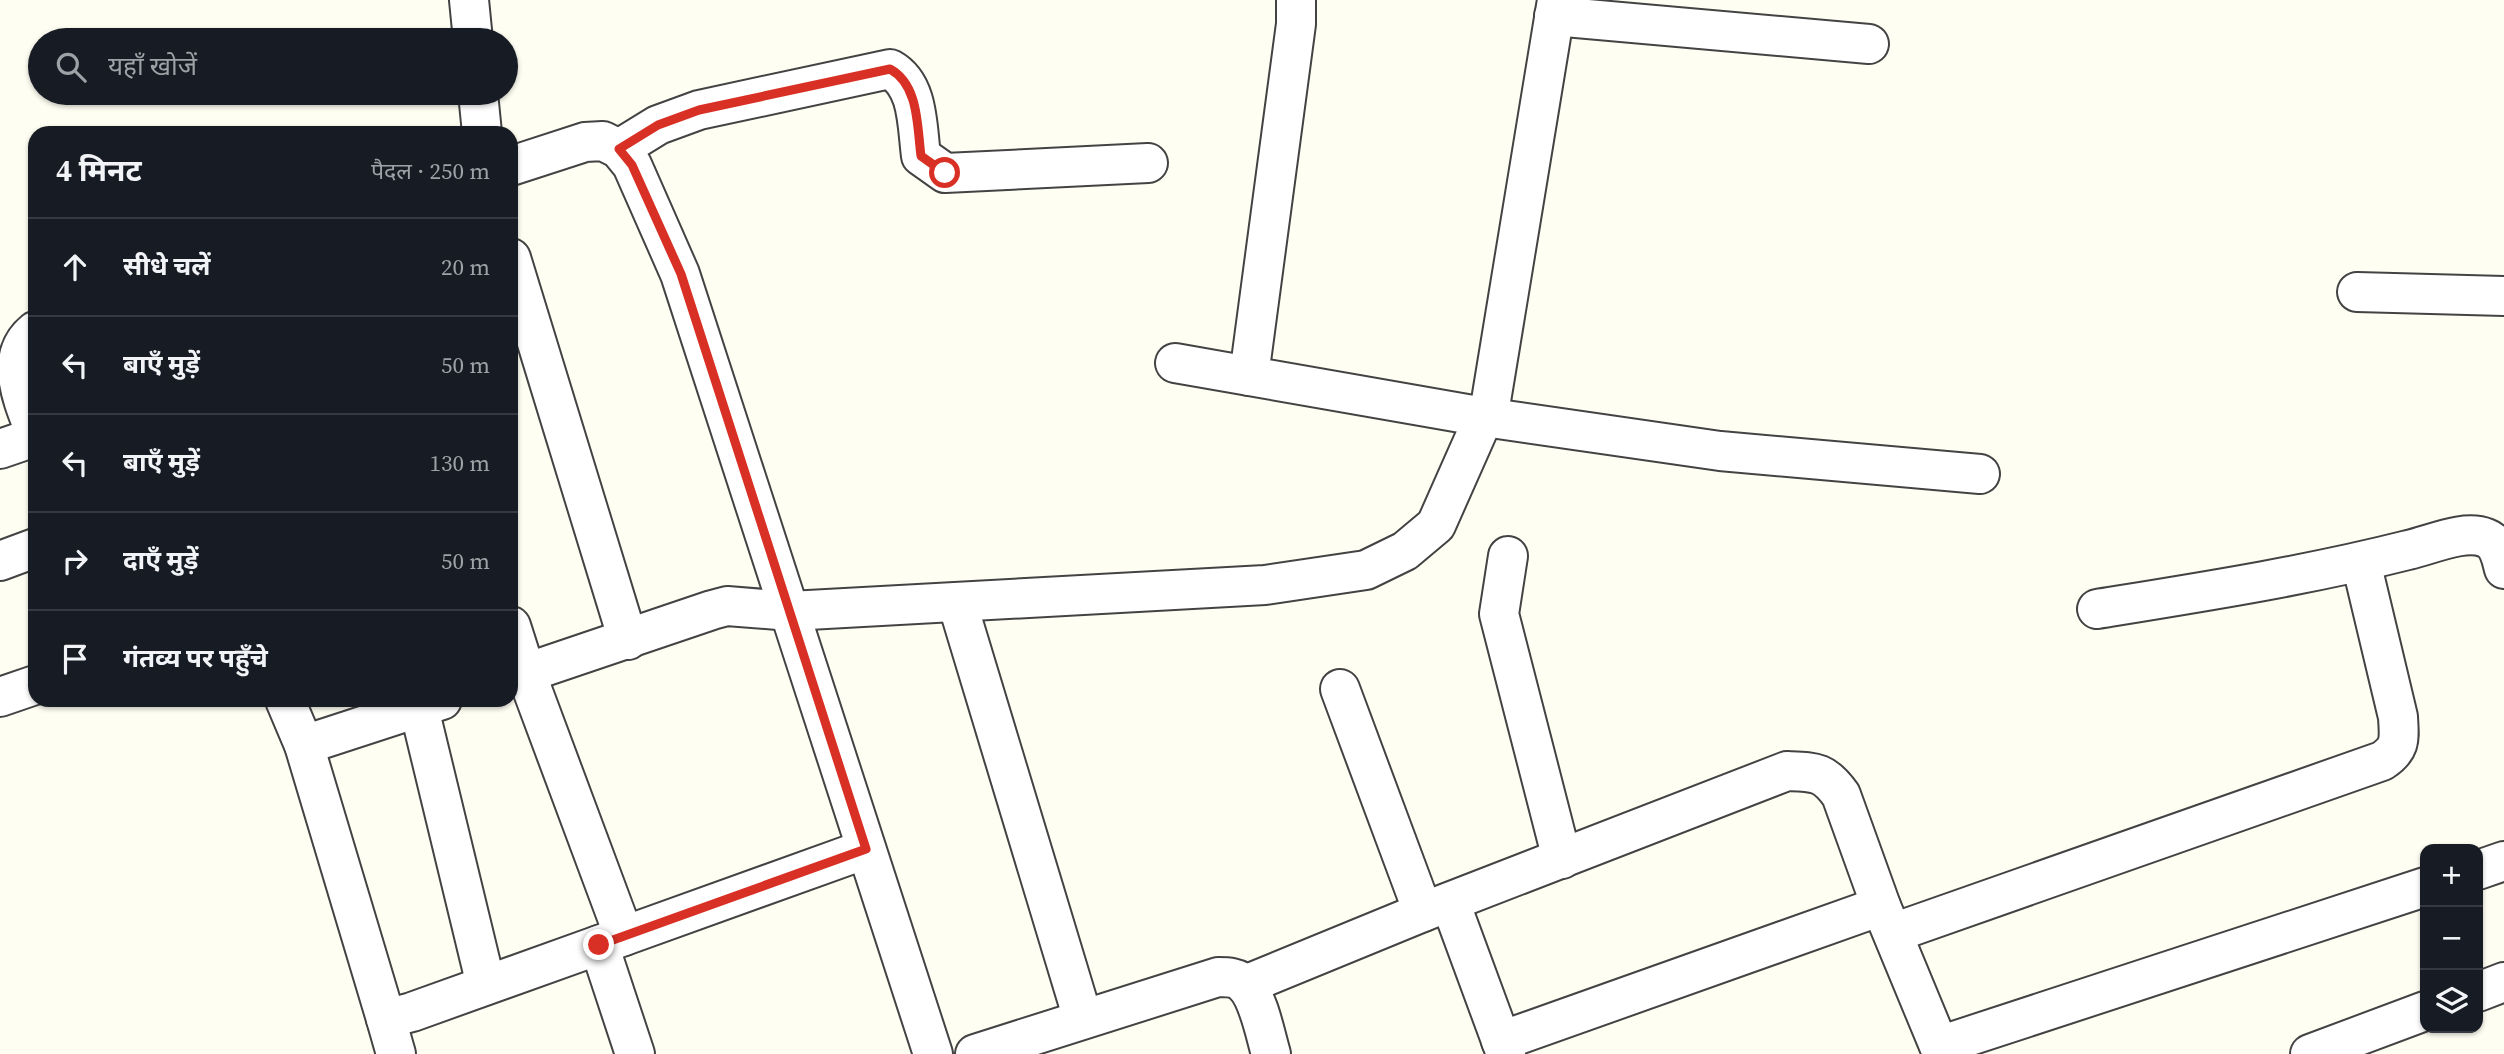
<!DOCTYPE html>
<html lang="hi">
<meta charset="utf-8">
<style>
body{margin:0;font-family:"Source Serif 4","Noto Sans Devanagari",serif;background:#242831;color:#f1f3f6}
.controls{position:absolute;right:21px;bottom:21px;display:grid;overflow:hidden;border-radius:14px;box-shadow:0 2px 5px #0004}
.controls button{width:63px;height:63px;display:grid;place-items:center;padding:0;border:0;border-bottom:2px solid #363941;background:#171b24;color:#f1f3f6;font:35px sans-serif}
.stop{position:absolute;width:21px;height:21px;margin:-16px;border:5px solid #d93025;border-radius:50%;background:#fff}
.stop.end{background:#d93025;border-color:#fff;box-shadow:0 2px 7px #0008}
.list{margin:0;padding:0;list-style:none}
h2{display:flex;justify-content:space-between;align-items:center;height:91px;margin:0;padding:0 28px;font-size:30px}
h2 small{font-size:23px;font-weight:400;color:#9ea1a6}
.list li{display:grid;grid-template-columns:46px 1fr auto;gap:21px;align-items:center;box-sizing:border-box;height:98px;padding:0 28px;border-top:2px solid #363941}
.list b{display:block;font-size:26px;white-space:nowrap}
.list em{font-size:23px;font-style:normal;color:#9ea1a6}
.icon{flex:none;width:38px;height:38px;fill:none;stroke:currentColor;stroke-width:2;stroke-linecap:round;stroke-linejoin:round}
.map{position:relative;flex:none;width:2504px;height:1054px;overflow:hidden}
.search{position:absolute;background:#171b24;box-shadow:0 2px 5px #0004;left:28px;top:28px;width:490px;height:77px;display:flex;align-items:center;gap:18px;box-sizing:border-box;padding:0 24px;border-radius:38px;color:#9ea1a6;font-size:26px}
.panel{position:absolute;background:#171b24;box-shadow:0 2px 5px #0004;left:28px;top:126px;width:490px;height:581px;border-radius:21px}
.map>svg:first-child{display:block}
</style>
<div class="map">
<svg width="2504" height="1054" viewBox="0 0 2504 1054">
<rect width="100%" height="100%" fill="#fffef3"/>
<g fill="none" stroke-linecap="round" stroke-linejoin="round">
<defs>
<g id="minor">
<path d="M469 0 473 40"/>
<path d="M1554 16 1869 44"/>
<path d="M478 93 482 133"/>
<path d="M619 149 658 125 699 110 890 69C919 85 917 126 921 156L945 173 1148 163"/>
<path d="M511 166 585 142 603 141 619 149 632 165 680 274 933 1054"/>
<path d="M511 258 628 640"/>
<path d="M2357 292 2504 296"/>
<path d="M35 331C3 357 23 401 35 432"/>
<path d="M1175 363 1484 417 1720 451 1980 474"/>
<path d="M1249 376 1296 24V0"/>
<path d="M0 449 35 437"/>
<path d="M1508 556 1499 614 1562 859"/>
<path d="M0 561 35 548"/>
<path d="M957 602 1083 1019"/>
<path d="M2097 609C2202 592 2305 576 2408 550 2431 545 2464 529 2486 538 2499 543 2501 558 2504 569"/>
<path d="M511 626 526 673 624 936"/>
<path d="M511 678 712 610 727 606 790 611 1265 585 1366 570 1405 551 1436 525 1491 401 1557 0"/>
<path d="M1340 689 1423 912"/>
<path d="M0 697 35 685"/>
<path d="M285 700 304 745 386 1019 412 1012 599 945"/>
<path d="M417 700 486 985"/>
<path d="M304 745 442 700"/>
<path d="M2478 870 2504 861"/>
<path d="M1450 902 1506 1054"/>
<path d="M1893 933 2382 761C2402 748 2399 738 2398 717L2361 562"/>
<path d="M1245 985 1423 912 1787 771C1815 772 1824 771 1841 795L1881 906 1939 1046 2425 887"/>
<path d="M2478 992 2504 982"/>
<path d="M386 1019 396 1054"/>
<path d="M1501 1041 1881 906"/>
<path d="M635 1054 599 945 866 849"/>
<path d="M975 1054 1218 977C1227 977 1238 977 1245 985 1259 999 1265 1034 1271 1054"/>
<path d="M2310 1054 2425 1011"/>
</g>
</defs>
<use href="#minor" stroke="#434343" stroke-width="42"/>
<use href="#minor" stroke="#fff" stroke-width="38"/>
</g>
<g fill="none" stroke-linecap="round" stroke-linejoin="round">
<path stroke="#d93025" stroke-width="9" d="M599 945 866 849 681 274 632 165 619 149 658 125 699 110 890 69C919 85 917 126 921 156L945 173"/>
</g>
</svg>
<div class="controls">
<button>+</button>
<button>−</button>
<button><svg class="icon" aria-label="layers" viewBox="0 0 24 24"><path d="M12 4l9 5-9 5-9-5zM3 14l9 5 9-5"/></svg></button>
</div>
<div class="stop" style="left:945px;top:173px"></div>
<div class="stop end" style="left:599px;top:945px"></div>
<div class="search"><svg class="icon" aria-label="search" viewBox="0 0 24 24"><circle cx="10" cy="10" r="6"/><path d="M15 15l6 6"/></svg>यहाँ खोजें</div>
<section class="panel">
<h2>4 मिनट<small>पैदल · 250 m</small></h2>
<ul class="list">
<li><svg class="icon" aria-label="ahead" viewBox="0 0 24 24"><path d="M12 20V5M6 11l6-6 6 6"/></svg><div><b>सीधे चलें</b></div><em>20 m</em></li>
<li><svg class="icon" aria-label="left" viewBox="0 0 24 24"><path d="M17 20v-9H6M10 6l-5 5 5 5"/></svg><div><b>बाएँ मुड़ें</b></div><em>50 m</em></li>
<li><svg class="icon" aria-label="left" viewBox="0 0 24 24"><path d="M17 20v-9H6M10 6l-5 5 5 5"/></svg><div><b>बाएँ मुड़ें</b></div><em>130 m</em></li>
<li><svg class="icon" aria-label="right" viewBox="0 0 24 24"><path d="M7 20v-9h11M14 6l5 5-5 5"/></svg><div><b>दाएँ मुड़ें</b></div><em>50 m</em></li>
<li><svg class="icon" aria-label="arrive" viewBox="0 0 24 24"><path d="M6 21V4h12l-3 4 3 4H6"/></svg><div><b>गंतव्य पर पहुँचे</b></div></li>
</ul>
</section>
</div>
